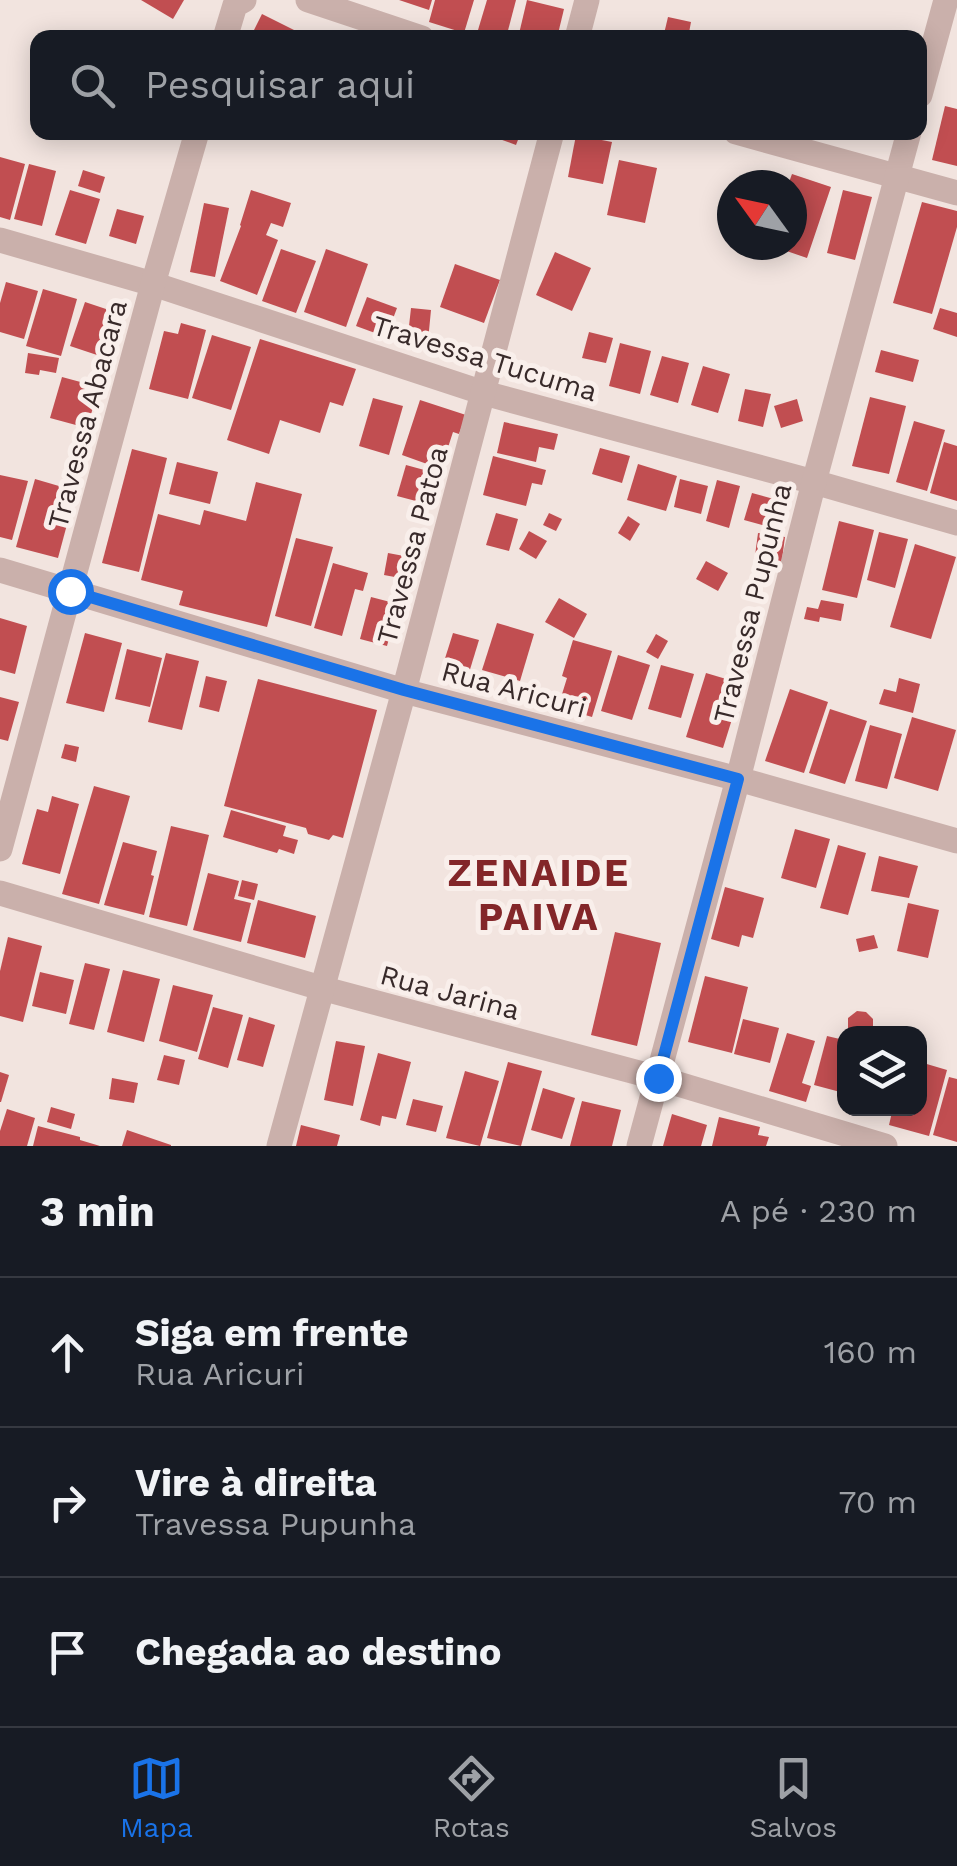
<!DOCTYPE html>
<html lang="pt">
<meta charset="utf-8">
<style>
body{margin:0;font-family:"Work Sans",sans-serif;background:#242831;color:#f1f3f6}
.controls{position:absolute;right:30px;bottom:30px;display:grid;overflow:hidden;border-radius:20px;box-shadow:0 5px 25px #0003}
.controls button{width:90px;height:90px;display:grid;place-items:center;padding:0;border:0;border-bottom:2px solid #363941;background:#171b24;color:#f1f3f6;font:50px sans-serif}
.compass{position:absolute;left:717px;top:170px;width:90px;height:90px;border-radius:50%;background:#171b24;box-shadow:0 5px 25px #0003;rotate:303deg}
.stop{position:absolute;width:30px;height:30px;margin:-22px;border:8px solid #1a73e8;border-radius:50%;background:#fff}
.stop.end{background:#1a73e8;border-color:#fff;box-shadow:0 2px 10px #0008}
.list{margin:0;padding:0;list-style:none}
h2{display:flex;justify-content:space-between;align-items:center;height:130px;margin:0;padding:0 40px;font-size:42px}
h2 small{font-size:32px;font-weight:400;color:#9ea1a6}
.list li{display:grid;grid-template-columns:65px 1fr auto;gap:30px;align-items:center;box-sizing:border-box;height:150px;padding:0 40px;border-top:2px solid #363941}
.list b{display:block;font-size:38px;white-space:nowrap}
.list p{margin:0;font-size:32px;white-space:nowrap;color:#9ea1a6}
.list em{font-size:32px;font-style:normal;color:#9ea1a6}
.icon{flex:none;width:55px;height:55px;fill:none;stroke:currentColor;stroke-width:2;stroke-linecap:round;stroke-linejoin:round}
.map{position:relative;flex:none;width:957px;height:1146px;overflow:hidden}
.search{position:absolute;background:#171b24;box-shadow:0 5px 25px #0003;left:30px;right:30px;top:30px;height:110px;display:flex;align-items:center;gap:25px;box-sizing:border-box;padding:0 35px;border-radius:20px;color:#9ea1a6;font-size:38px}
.sheet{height:580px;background:#171b24}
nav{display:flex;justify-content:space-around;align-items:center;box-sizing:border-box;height:140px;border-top:2px solid #363941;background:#171b24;font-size:28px;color:#9ea1a6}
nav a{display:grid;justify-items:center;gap:5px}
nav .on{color:#1a73e8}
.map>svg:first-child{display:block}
</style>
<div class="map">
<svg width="957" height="1146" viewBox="0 0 957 1146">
<rect width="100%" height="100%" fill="#f2e4df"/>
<g fill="#c14e51">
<path d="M141 0H184L173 19Z"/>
<path d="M399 0H432L429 10Z"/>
<path d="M435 0H474L464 33 429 22Z"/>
<path d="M487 0H516L506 38 478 30Z"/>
<path d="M527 0 564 9 557 38H518Z"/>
<path d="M262 14 304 35 303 38H250Z"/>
<path d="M668 17 691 22 688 38H663Z"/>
<path d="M945 106 957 109V166L932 160Z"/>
<path d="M492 132H521L516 145 491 136Z"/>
<path d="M576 135 612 142 603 184 568 177Z"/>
<path d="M0 157 25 164 10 220 0 217Z"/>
<path d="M619 160 657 168 645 223 607 215Z"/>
<path d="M29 164 56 171 42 226 14 219Z"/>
<path d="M83 170 105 177 100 193 78 186Z"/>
<path d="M792 174 831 187 807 258 772 246 792 245V185H788Z"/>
<path d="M70 190 100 199 86 244 55 235Z"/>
<path d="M251 190 291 203 283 227 271 223 266 235 278 240 257 295 220 281 241 226 240 225Z"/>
<path d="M843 190 872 197 855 260 827 253Z"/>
<path d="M922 202 957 211V227L932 314 893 303Z"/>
<path d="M204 203 229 208 215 277 190 272Z"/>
<path d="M117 209 144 216 136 244 109 236Z"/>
<path d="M281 249 316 261 296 313 262 301Z"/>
<path d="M326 249 368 264 346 327 304 312Z"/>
<path d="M555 252 591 268 572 311 536 295Z"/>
<path d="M455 264 500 280 484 323 440 307Z"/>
<path d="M6 282 38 291 24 339 0 332V303Z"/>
<path d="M43 289 77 299 61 356 26 346Z"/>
<path d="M367 297 397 308 386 337 356 326Z"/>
<path d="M85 302 121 314 106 358 70 346Z"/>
<path d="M411 308 431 310 428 341 395 338 397 325 409 326Z"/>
<path d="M940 308 957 313V337L933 329Z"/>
<path d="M181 323 206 330 188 399 149 389 164 331 178 334Z"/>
<path d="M589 332 613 338 606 363 582 358Z"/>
<path d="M212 335 251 347 231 410 192 398Z"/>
<path d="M260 339 356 369 343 406 330 402 320 433 280 420 269 454 227 440Z"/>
<path d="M620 343 651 351 640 394 609 386Z"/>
<path d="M881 350 919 360 913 382 875 372Z"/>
<path d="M28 353 59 358 56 373 40 370 39 375 25 373Z"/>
<path d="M662 356 689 363 678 403 650 395Z"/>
<path d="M703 366 730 374 718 413 691 405Z"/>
<path d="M62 377 99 387 87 428 50 418Z"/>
<path d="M745 389 771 394 763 427 738 421Z"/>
<path d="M870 397 906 406 889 474 852 466Z"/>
<path d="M373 398 403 406 389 455 359 446Z"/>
<path d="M797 399 803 421 781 428 774 406Z"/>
<path d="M420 400 466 415 459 434 453 432 441 469 402 455Z"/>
<path d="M914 421 945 430 927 491 896 482Z"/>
<path d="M504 422 558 434 554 450 539 447 536 462 497 453Z"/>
<path d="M944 442 957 446V501L930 493Z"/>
<path d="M600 448 630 456 622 483 592 474Z"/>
<path d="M132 449 167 458 139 572 102 563Z"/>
<path d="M493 456 546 470 542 485 532 483 526 506 483 495Z"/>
<path d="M177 462 218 472 210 504 169 494Z"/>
<path d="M638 464 677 476 666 511 627 500Z"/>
<path d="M406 465 439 474 431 505 397 496Z"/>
<path d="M0 475 28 481 12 540 0 537Z"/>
<path d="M35 479 76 491 58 558 16 547Z"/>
<path d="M680 479 708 486 701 514 674 507Z"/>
<path d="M717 480 740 486 729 528 706 521Z"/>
<path d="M256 482 302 494 267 627 179 605 183 591 141 580 158 514 200 525 204 510 246 521Z"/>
<path d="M752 493 788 503 780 530 744 520Z"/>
<path d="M496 513 518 519 509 551 486 545Z"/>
<path d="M549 513 562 519 556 531 543 525Z"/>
<path d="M628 516 640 524 630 541 618 533Z"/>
<path d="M839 521 874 530 857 598 822 590Z"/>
<path d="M529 531 547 541 536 559 519 549Z"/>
<path d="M879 532 908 539 895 588 867 580Z"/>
<path d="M758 533 785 537 781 567 754 563Z"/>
<path d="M296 538 333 547 311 626 275 616Z"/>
<path d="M915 544 956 557 931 639 890 627Z"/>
<path d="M388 553 404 556 400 578 384 575Z"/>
<path d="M706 561 728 573 718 591 696 579Z"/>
<path d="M333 563 368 573 363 591 355 589 342 636 314 628Z"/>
<path d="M371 597 398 604 387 646 360 639Z"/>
<path d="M559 598 587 614 574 638 545 622Z"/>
<path d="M821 600 844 604 841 621 820 617 819 622 804 619 807 607 818 609Z"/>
<path d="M0 618 27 626 15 674 0 670Z"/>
<path d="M497 623 534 634 520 681 482 670Z"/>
<path d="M85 633 122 643 104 712 66 703Z"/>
<path d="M453 633 479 640 468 676 442 668Z"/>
<path d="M656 634 668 641 658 659 646 652Z"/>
<path d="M573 640 612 651 592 717 558 707 567 678 562 676Z"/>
<path d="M127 649 162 658 150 707 115 699Z"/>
<path d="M166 653 199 661 182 730 148 722Z"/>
<path d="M618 655 650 665 632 720 601 711Z"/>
<path d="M661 665 694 674 681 718 648 709Z"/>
<path d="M706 673 743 684 723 748 686 737Z"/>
<path d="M206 676 227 681 219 712 199 707Z"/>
<path d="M899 678 920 684 913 713 879 704 884 689 896 692Z"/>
<path d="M258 679 377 710 343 838 333 835 329 840 308 834 306 828 224 806Z"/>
<path d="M790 689 828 702 804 773 765 761Z"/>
<path d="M0 697 19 702 8 741 0 739Z"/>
<path d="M830 709 867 721 845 784 809 773Z"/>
<path d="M912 717 956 730 938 791 894 778Z"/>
<path d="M870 725 902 734 887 789 855 781Z"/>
<path d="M65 744 79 747 76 762 61 758Z"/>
<path d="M94 786 130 796 99 904 62 894Z"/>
<path d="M52 796 79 804 60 874 22 864 37 809 48 812Z"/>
<path d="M231 810 286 826 283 836 298 840 294 854 279 849 277 853 223 837Z"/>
<path d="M171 826 209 835 187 926 149 917Z"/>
<path d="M795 829 830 839 816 888 781 878Z"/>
<path d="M123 842 157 851 151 875 154 876 144 915 104 905Z"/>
<path d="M838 845 866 853 848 915 820 908Z"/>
<path d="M879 856 918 866 909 898 871 891Z"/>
<path d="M208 873 239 881 234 899 251 903 241 942 193 930Z"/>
<path d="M242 880 258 884 254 900 238 896Z"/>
<path d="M725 887 764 898 753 938 742 935 739 947 711 939Z"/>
<path d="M258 900 316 916 305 958 247 943Z"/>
<path d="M908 903 939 910 928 958 897 951Z"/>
<path d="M615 932 661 943 637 1046 591 1035Z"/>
<path d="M874 935 878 948 859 952 856 939Z"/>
<path d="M8 937 42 946 23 1022 0 1016V971Z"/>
<path d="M85 963 110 969 94 1030 69 1024Z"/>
<path d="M123 970 160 979 144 1042 107 1032Z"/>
<path d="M40 972 74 980 66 1014 32 1006Z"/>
<path d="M705 976 748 987 732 1053 688 1042Z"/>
<path d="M173 985 213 995 197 1052 159 1041Z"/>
<path d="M213 1007 243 1015 228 1068 198 1059Z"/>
<path d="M857 1011 866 1012 873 1019V1029L870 1034H849L848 1030V1018Z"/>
<path d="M249 1017 275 1025 263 1067 237 1060Z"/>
<path d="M743 1019 779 1028 770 1063 734 1054Z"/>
<path d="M787 1033 815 1041 802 1083 811 1086 806 1102 769 1091Z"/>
<path d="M827 1036 844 1040V1093L814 1085Z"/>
<path d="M336 1041 365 1046 353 1106 324 1100Z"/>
<path d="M378 1053 411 1062 396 1119 382 1116 380 1126 360 1120Z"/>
<path d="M164 1055 185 1060 179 1085 157 1080Z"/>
<path d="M508 1062 542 1071 521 1146 487 1138Z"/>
<path d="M920 1062 947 1070 929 1136 889 1125 893 1108H920Z"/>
<path d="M465 1071 499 1081 480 1146 446 1138Z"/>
<path d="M0 1072 9 1075 1 1102H0Z"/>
<path d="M949 1077 957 1079V1142L933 1135Z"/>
<path d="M112 1078 138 1083 134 1103 109 1099Z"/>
<path d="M543 1088 575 1098 562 1139 531 1130Z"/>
<path d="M413 1099 443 1106 436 1132 406 1125Z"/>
<path d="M582 1101 621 1110 612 1146H570Z"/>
<path d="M51 1107 75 1114 71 1129 47 1122Z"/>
<path d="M860 1108H884L882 1116Z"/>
<path d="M7 1109 35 1118 27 1146H0V1131Z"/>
<path d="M672 1114 707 1125 701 1146H663Z"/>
<path d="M719 1117 760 1127 758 1135 769 1137 766 1146H712Z"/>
<path d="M301 1125 340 1135 337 1146H296Z"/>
<path d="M38 1126 80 1137V1140L100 1146H33Z"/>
<path d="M127 1130 171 1145V1146H122Z"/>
</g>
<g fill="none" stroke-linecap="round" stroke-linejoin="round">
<g stroke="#cab0ab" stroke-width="25">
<path d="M308 0 422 38"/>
<path d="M225 38 235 5 244 0"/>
<path d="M577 38 587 0"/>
<path d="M920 95 946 0"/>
<path d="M736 132 957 193"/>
<path d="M0 240 153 284 484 393 814 482 957 523"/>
<path d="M0 570 404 691 738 779 957 841"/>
<path d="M0 849 153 284 197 132"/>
<path d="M0 893 321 988 658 1078 885 1146"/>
<path d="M279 1146 404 691 552 132"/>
<path d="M639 1146 738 779 814 482 909 132"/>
</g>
</g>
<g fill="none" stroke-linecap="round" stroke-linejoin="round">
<path stroke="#1a73e8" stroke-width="12" d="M70 591 404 690 738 779 658 1078"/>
</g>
<g text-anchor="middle" stroke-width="10" stroke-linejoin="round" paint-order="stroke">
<g font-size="28" fill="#382a2a" stroke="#f9efeb">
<text transform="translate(485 358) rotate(17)" y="10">Travessa Tucuma</text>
<text transform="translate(87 414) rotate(-75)" y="10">Travessa Abacara</text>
<text transform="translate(412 545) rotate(-75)" y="10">Travessa Patoa</text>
<text transform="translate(752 603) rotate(-76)" y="10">Travessa Pupunha</text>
<text transform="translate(514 689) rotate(15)" y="10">Rua Aricuri</text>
<text transform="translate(450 992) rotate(15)" y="10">Rua Jarina</text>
</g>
<g font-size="38" font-weight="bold" letter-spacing="2.5" fill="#832629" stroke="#f9efeb">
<text x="539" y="886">ZENAIDE<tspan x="539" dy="44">PAIVA</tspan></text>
</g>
</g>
</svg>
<div class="controls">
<button><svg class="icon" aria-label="layers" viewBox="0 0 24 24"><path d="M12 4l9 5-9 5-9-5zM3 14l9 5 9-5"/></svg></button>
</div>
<svg class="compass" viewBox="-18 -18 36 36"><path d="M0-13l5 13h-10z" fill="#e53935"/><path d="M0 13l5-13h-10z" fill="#9ea1a6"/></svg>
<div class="stop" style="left:70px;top:591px"></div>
<div class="stop end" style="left:658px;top:1078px"></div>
<div class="search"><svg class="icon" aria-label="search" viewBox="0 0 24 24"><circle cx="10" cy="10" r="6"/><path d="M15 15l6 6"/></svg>Pesquisar aqui</div>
</div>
<section class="sheet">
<h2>3 min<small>A pé · 230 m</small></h2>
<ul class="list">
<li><svg class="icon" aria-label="ahead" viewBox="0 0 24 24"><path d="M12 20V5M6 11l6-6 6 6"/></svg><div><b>Siga em frente</b><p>Rua Aricuri</p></div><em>160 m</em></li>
<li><svg class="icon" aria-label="right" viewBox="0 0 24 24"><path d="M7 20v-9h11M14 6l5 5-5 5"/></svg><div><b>Vire à direita</b><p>Travessa Pupunha</p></div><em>70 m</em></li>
<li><svg class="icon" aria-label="arrive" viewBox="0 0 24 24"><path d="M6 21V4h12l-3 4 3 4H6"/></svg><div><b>Chegada ao destino</b></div></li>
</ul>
</section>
<nav>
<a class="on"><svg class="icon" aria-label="map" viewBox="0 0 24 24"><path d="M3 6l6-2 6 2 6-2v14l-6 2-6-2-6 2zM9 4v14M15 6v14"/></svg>Mapa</a>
<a><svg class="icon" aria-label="directions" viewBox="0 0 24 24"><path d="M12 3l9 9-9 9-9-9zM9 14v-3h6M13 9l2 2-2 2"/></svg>Rotas</a>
<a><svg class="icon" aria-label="saved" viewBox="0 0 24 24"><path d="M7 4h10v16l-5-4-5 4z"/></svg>Salvos</a>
</nav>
